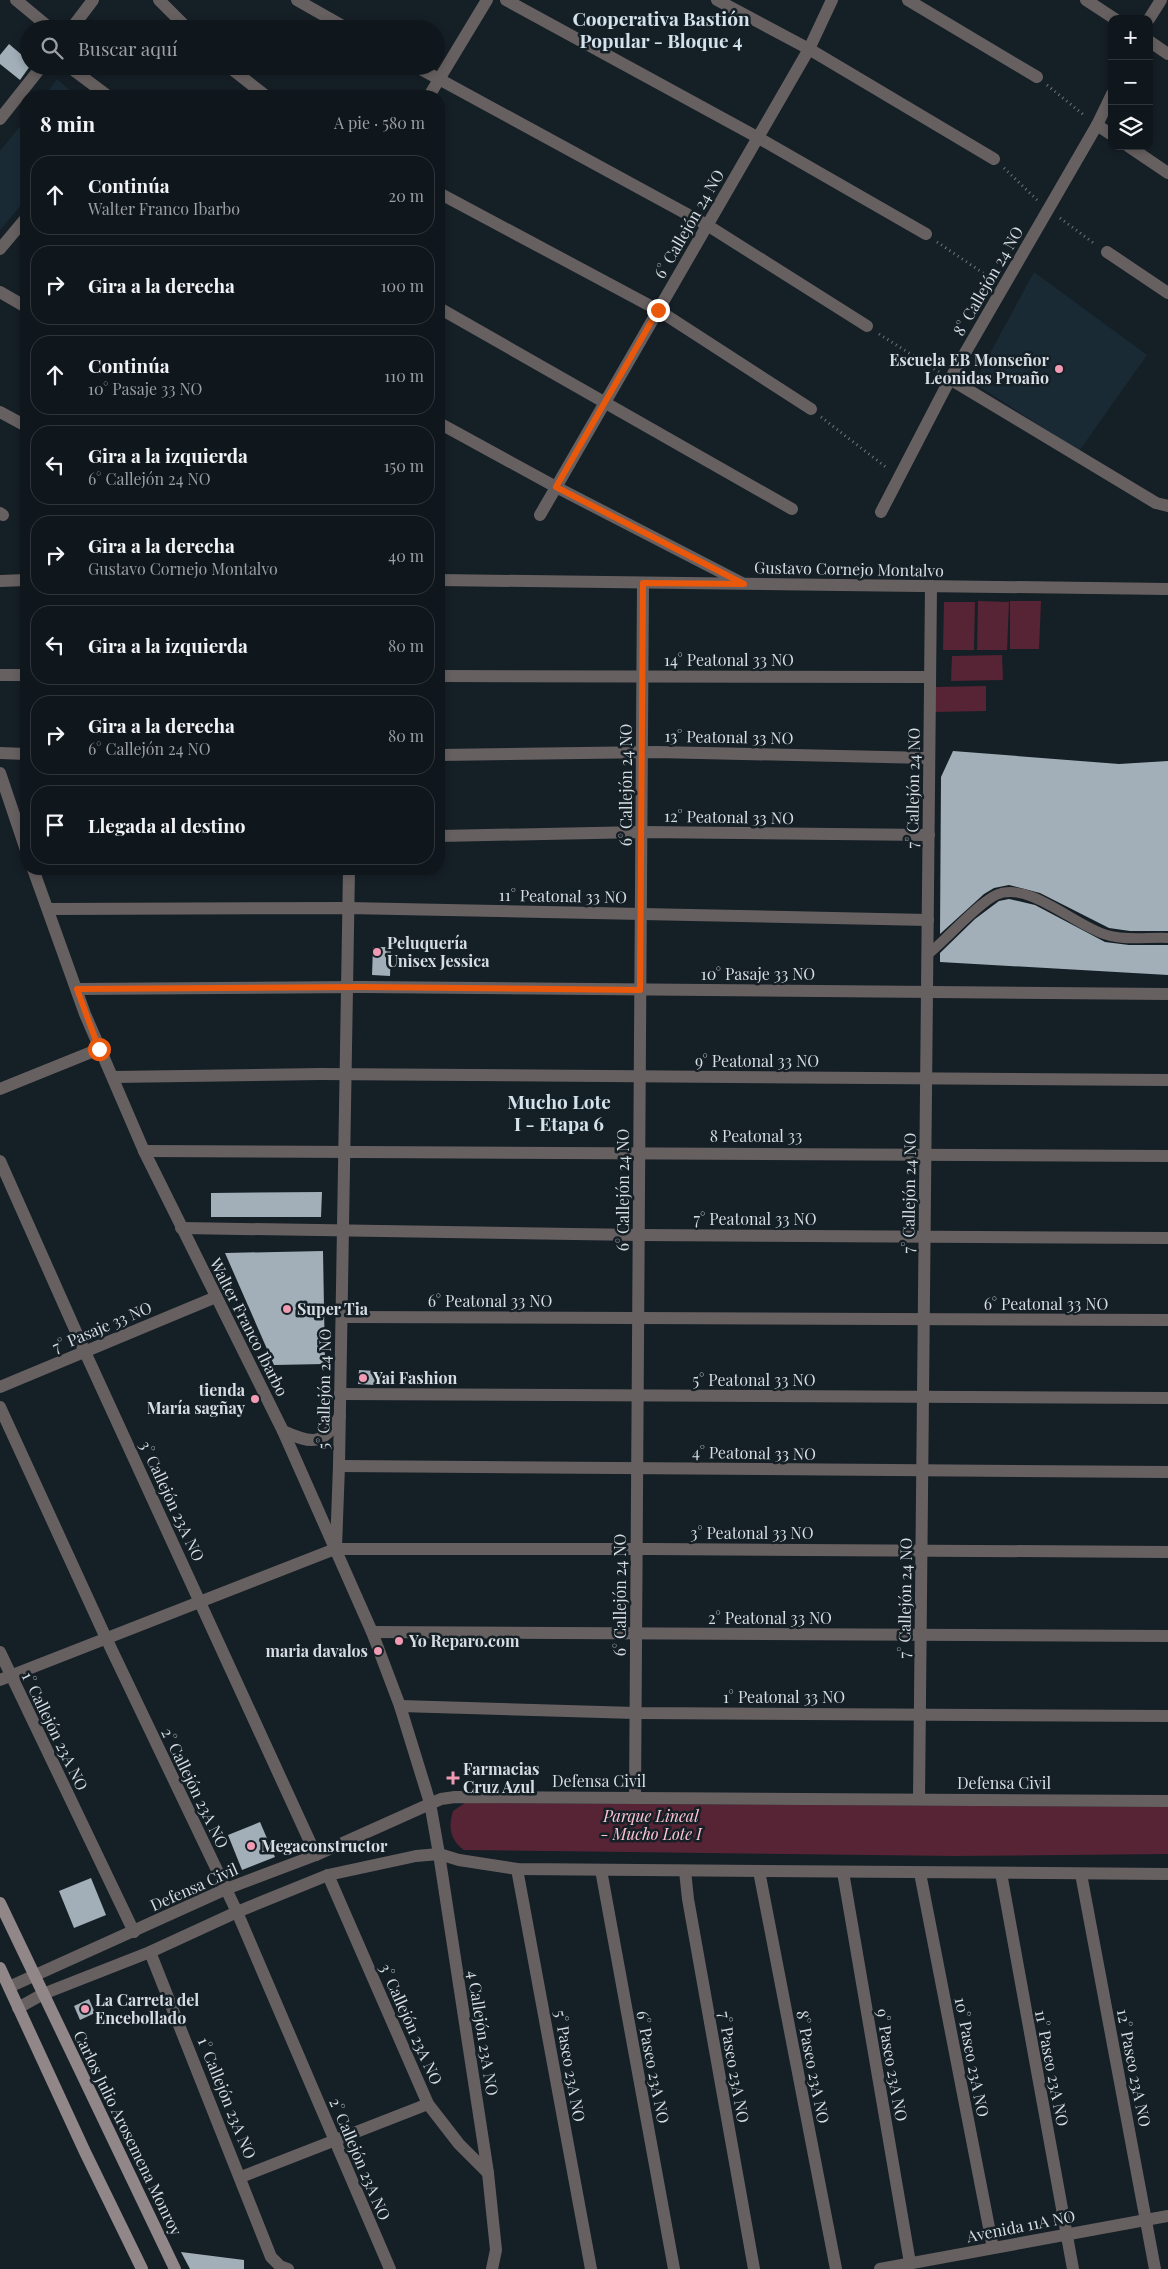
<!DOCTYPE html>
<html lang="es">
<meta charset="utf-8">
<style>
body{margin:0;font-family:"Playfair Display",serif;background:#192025;color:#f1f3f6}
.controls{position:absolute;right:15px;top:15px;display:grid;overflow:hidden;border-radius:10px;box-shadow:0 2px 8px #0003}
.controls button{width:45px;height:45px;display:grid;place-items:center;padding:0;border:0;border-bottom:1px solid #30363b;background:#10171c;color:#f1f3f6;font:25px sans-serif}
.stop{position:absolute;width:15px;height:15px;margin:-11px;border:4px solid #ea580c;border-radius:50%;background:#fff}
.stop.end{background:#ea580c;border-color:#fff;box-shadow:0 1px 5px #0008}
.list{margin:0;padding:0;list-style:none}
h2{display:flex;justify-content:space-between;align-items:center;height:65px;margin:0;padding:0 20px;font-size:21px}
h2 small{font-size:16px;font-weight:400;color:#9c9fa3}
.list li{display:grid;grid-template-columns:32px 1fr auto;gap:15px;align-items:center;box-sizing:border-box;height:80px;margin:0 10px 10px;padding:0 10px;border:1px solid #30363b;border-radius:20px}
.list b{display:block;font-size:19px;white-space:nowrap}
.list p{margin:0;font-size:16px;white-space:nowrap;color:#9c9fa3}
.list em{font-size:16px;font-style:normal;color:#9c9fa3}
.icon{flex:none;width:28px;height:28px;fill:none;stroke:currentColor;stroke-width:2;stroke-linecap:round;stroke-linejoin:round}
.map{position:relative;flex:none;width:1168px;height:2269px;overflow:hidden}
.search{position:absolute;background:#10171c;box-shadow:0 2px 8px #0003;left:20px;top:20px;width:425px;height:55px;display:flex;align-items:center;gap:12px;box-sizing:border-box;padding:0 18px;border-radius:28px;color:#9c9fa3;font-size:19px}
.panel{position:absolute;background:#10171c;box-shadow:0 2px 8px #0003;left:20px;top:90px;width:425px;height:785px;border-radius:20px}
.map>svg:first-child{display:block}
</style>
<div class="map">
<svg width="1168" height="2269" viewBox="0 0 1168 2269">
<rect width="100%" height="100%" fill="#151f26"/>
<g fill="#1a2a35">
<path d="M57 79 76 96H45Z"/>
<path d="M26 119V199L0 230V151Z"/>
<path d="M1034 272 1147 355 1079 451 974 383Z"/>
</g>
<g fill="#562435">
<path d="M978 601 1009 602 1007 650H977Z"/>
<path d="M1010 601H1041L1039 649H1010Z"/>
<path d="M944 602H975L974 650H943Z"/>
<path d="M1002 655 1003 680 951 681 952 656Z"/>
<path d="M986 686V711L934 712 935 687Z"/>
<path d="M465 1803 1168 1807V1854L954 1856 464 1850C450 1840 448 1827 453 1811Z"/>
</g>
<g fill="#a2afb8">
<path d="M9 44 29 61 30 66 20 80 0 64V55Z"/>
<path d="M953 751 1119 764 1168 761V931H1130L1109 928 1040 893 1009 885 994 888 984 894 940 934 941 777Z"/>
<path d="M1009 899 1035 905 1105 942 1129 945H1168V975L940 962V953L975 919 999 901Z"/>
<path d="M373 947H391L390 976 372 975Z"/>
<path d="M322 1192 321 1217H211V1193Z"/>
<path d="M323 1251 325 1364 274 1365 225 1253Z"/>
<path d="M359 1370 375 1371V1385L358 1384Z"/>
<path d="M260 1822 275 1857 242 1870 228 1835Z"/>
<path d="M91 1878 106 1915 74 1928 59 1891Z"/>
<path d="M89 1999 95 2013 80 2020 74 2006Z"/>
<path d="M181 2252 244 2260V2269H190Z"/>
</g>
<g fill="none" stroke-linecap="round" stroke-linejoin="round">
<g stroke="#6e767c" stroke-width="3" stroke-dasharray="1 4" stroke-linecap="butt">
<path d="M1047 85 1085 116"/>
<path d="M1004 168 1037 200"/>
<path d="M1060 218 1095 244"/>
<path d="M937 242 992 279"/>
<path d="M879 334 939 372"/>
<path d="M821 417 887 468"/>
</g>
<path stroke="#676061" stroke-width="10" d="M927 955C946 940 977 904 996 895 1029 880 1076 927 1107 935 1126 941 1149 937 1168 938"/>
<g stroke="#676061" stroke-width="12">
<path d="M16 0 51 29"/>
<path d="M159 0 188 29"/>
<path d="M297 0 348 29"/>
<path d="M506 0 757 137 926 234"/>
<path d="M717 0 809 49 994 159"/>
<path d="M908 0 1037 77"/>
<path d="M1086 0 1115 19"/>
<path d="M1149 19 1161 0"/>
<path d="M71 29 93 0"/>
<path d="M1149 41 1168 54"/>
<path d="M68 66 108 96"/>
<path d="M228 66 266 96"/>
<path d="M415 66 707 225 867 326"/>
<path d="M429 96 487 0"/>
<path d="M0 119 42 66"/>
<path d="M1097 125 1112 135"/>
<path d="M1128 146 1168 173"/>
<path d="M439 193 658 310 811 409"/>
<path d="M0 249 26 218"/>
<path d="M1107 252 1168 293"/>
<path d="M0 292 26 307"/>
<path d="M439 308 792 509"/>
<path d="M950 379 1156 503 1168 506"/>
<path d="M0 412 26 426"/>
<path d="M439 423 556 487 742 583"/>
<path d="M881 512 950 379 1097 125 1112 94"/>
<path d="M0 513 3 515"/>
<path d="M540 515 809 49 832 0"/>
<path d="M439 580 1168 589"/>
<path d="M0 581 26 580"/>
<path d="M0 675H26"/>
<path d="M439 676 930 677"/>
<path d="M0 753 26 754"/>
<path d="M439 755 656 752 929 758"/>
<path d="M0 773 26 850"/>
<path d="M439 836 642 832 929 835"/>
<path d="M33 869 85 1014 144 1151 283 1431 372 1632 400 1706 430 1803 439 1854 488 2173 496 2250 492 2269"/>
<path d="M49 909 348 908 928 920"/>
<path d="M77 989 362 987 1168 994"/>
<path d="M113 1077 320 1074 1168 1080"/>
<path d="M0 1089 99 1049"/>
<path d="M144 1151 1168 1156"/>
<path d="M0 1161 85 1352 316 1855"/>
<path d="M181 1228 639 1235 1168 1238"/>
<path d="M342 1317 1168 1320"/>
<path d="M0 1387 216 1297"/>
<path d="M340 1394 1168 1398"/>
<path d="M0 1407 106 1638 237 1912 390 2269"/>
<path d="M283 1431C312 1444 323 1446 340 1416"/>
<path d="M339 1466 1168 1472"/>
<path d="M336 1547 339 1466 349 869"/>
<path d="M372 1632 1168 1636"/>
<path d="M0 1652 134 1932"/>
<path d="M0 1680 335 1549H652L1168 1552"/>
<path d="M400 1706 635 1713 1168 1716"/>
<path d="M635 1797 643 583"/>
<path d="M919 1799 931 586"/>
<path d="M517 1869 591 2269"/>
<path d="M601 1870 674 2269"/>
<path d="M685 1871 688 1899 754 2269"/>
<path d="M759 1871 836 2269"/>
<path d="M843 1872 910 2263"/>
<path d="M920 1873 993 2248"/>
<path d="M1001 1873 1073 2269"/>
<path d="M1081 1874 1155 2269"/>
<path d="M328 1875 428 2104 459 2144 488 2173"/>
<path d="M150 1952 271 2257 280 2266 288 2269"/>
<path d="M241 2177 428 2104"/>
<path d="M880 2269 1168 2216"/>
</g>
<g stroke="#676061" stroke-width="12">
<path d="M9 1987 226 1889 316 1855 441 1799 455 1797 1168 1801"/>
<path d="M18 2008 43 1994 150 1952 237 1912 328 1875 416 1856 439 1854 459 1860 517 1869 1168 1874"/>
</g>
<g stroke="#918688" stroke-width="12">
<path d="M0 1903 175 2269"/>
<path d="M0 1968 85 2152 142 2269"/>
</g>
</g>
<g fill="none" stroke-linecap="round" stroke-linejoin="round">
<path stroke="#ea580c" stroke-width="6" d="M99 1049 77 989 362 987 640 990 643 583 744 584 556 487 658 310"/>
</g>
<g fill="#f19ab3" stroke="#151f26" stroke-width="2">
<circle cx="1059" cy="369" r="5"/>
<circle cx="377" cy="952" r="5"/>
<circle cx="287" cy="1309" r="5"/>
<circle cx="363" cy="1378" r="5"/>
<circle cx="255" cy="1399" r="5"/>
<circle cx="399" cy="1641" r="5"/>
<circle cx="378" cy="1651" r="5"/>
<path d="M450.5 1770.5h5v5h5v5h-5v5h-5v-5h-5v-5h5z"/>
<circle cx="251" cy="1846" r="5"/>
<circle cx="85" cy="2009" r="5"/>
</g>
<g text-anchor="middle" stroke-width="5" stroke-linejoin="round" paint-order="stroke">
<g font-size="16" fill="#d6dde2" stroke="#151f26">
<text transform="translate(689 224) rotate(-60)" y="6">6° Callejón 24 NO</text>
<text transform="translate(988 281) rotate(-60)" y="6">8° Callejón 24 NO</text>
<text transform="translate(849 569) rotate(1)" y="6">Gustavo Cornejo Montalvo</text>
<text x="729" y="666">14° Peatonal 33 NO</text>
<text transform="translate(729 737) rotate(1)" y="6">13° Peatonal 33 NO</text>
<text transform="translate(626 785) rotate(-90)" y="6">6° Callejón 24 NO</text>
<text transform="translate(913 788) rotate(-89)" y="6">7° Callejón 24 NO</text>
<text transform="translate(729 817) rotate(1)" y="6">12° Peatonal 33 NO</text>
<text transform="translate(563 896) rotate(1)" y="6">11° Peatonal 33 NO</text>
<text x="758" y="980">10° Pasaje 33 NO</text>
<text x="757" y="1067">9° Peatonal 33 NO</text>
<text x="756" y="1142">8 Peatonal 33</text>
<text transform="translate(623 1190) rotate(-90)" y="6">6° Callejón 24 NO</text>
<text transform="translate(909 1193) rotate(-89)" y="6">7° Callejón 24 NO</text>
<text x="755" y="1225">7° Peatonal 33 NO</text>
<text x="490" y="1307">6° Peatonal 33 NO</text>
<text x="1046" y="1310">6° Peatonal 33 NO</text>
<text transform="translate(102 1327) rotate(-23)" y="6">7° Pasaje 33 NO</text>
<text transform="translate(249 1327) rotate(63)" y="6">Walter Franco Ibarbo</text>
<text x="754" y="1386">5° Peatonal 33 NO</text>
<text transform="translate(324 1389) rotate(-89)" y="6">5° Callejón 24 NO</text>
<text transform="translate(754 1453) rotate(1)" y="6">4° Peatonal 33 NO</text>
<text transform="translate(172 1501) rotate(65)" y="6">3° Callejón 23A NO</text>
<text x="752" y="1539">3° Peatonal 33 NO</text>
<text transform="translate(620 1595) rotate(-90)" y="6">6° Callejón 24 NO</text>
<text transform="translate(905 1598) rotate(-89)" y="6">7° Callejón 24 NO</text>
<text x="770" y="1624">2° Peatonal 33 NO</text>
<text x="784" y="1703">1° Peatonal 33 NO</text>
<text transform="translate(55 1731) rotate(64)" y="6">1° Callejón 23A NO</text>
<text x="599" y="1787">Defensa Civil</text>
<text x="1004" y="1789">Defensa Civil</text>
<text transform="translate(195 1788) rotate(64)" y="6">2° Callejón 23A NO</text>
<text transform="translate(194 1887) rotate(-24)" y="6">Defensa Civil</text>
<text transform="translate(411 2024) rotate(66)" y="6">3° Callejón 23A NO</text>
<text transform="translate(483 2033) rotate(81)" y="6">4 Callejón 23A NO</text>
<text transform="translate(972 2057) rotate(79)" y="6">10° Paseo 23A NO</text>
<text transform="translate(892 2065) rotate(80)" y="6">9° Paseo 23A NO</text>
<text transform="translate(570 2066) rotate(80)" y="6">5° Paseo 23A NO</text>
<text transform="translate(653 2067) rotate(79)" y="6">6° Paseo 23A NO</text>
<text transform="translate(734 2067) rotate(80)" y="6">7° Paseo 23A NO</text>
<text transform="translate(813 2067) rotate(79)" y="6">8° Paseo 23A NO</text>
<text transform="translate(1052 2068) rotate(79)" y="6">11° Paseo 23A NO</text>
<text transform="translate(1134 2068) rotate(79)" y="6">12° Paseo 23A NO</text>
<text transform="translate(227 2098) rotate(68)" y="6">1° Callejón 23A NO</text>
<text transform="translate(128 2133) rotate(64)" y="6">Carlos Julio Arosemena Monroy</text>
<text transform="translate(360 2159) rotate(67)" y="6">2° Callejón 23A NO</text>
<text transform="translate(1021 2226) rotate(-11)" y="6">Avenida 11A NO</text>
</g>
<g font-size="16" font-weight="bold" fill="#d6dde2" stroke="#151f26" text-anchor="start">
<text x="1049" y="366" text-anchor="end">Escuela EB Monseñor<tspan x="1049" dy="18">Leonidas Proaño</tspan></text>
<text x="387" y="949">Peluquería<tspan x="387" dy="18">Unisex Jessica</tspan></text>
<text x="297" y="1315">Super Tia</text>
<text x="373" y="1384">Yai Fashion</text>
<text x="245" y="1396" text-anchor="end">tienda<tspan x="245" dy="18">María sagñay</tspan></text>
<text x="409" y="1647">Yo Reparo.com</text>
<text x="368" y="1657" text-anchor="end">maria davalos</text>
<text x="463" y="1775">Farmacias<tspan x="463" dy="18">Cruz Azul</tspan></text>
<text x="261" y="1852">Megaconstructor</text>
<text x="95" y="2006">La Carreta del<tspan x="95" dy="18">Encebollado</tspan></text>
</g>
<g font-size="16" font-style="italic" fill="#fdc5d4" stroke="#151f26">
<text x="651" y="1822">Parque Lineal<tspan x="651" dy="18">- Mucho Lote I</tspan></text>
</g>
<g font-size="19" font-weight="bold" fill="#d4e2ec" stroke="#151f26">
<text x="661" y="26">Cooperativa Bastión<tspan x="661" dy="22">Popular - Bloque 4</tspan></text>
<text x="559" y="1109">Mucho Lote<tspan x="559" dy="22">I - Etapa 6</tspan></text>
</g>
</g>
</svg>
<div class="controls">
<button>+</button>
<button>−</button>
<button><svg class="icon" aria-label="layers" viewBox="0 0 24 24"><path d="M12 4l9 5-9 5-9-5zM3 14l9 5 9-5"/></svg></button>
</div>
<div class="stop" style="left:99px;top:1049px"></div>
<div class="stop end" style="left:658px;top:310px"></div>
<div class="search"><svg class="icon" aria-label="search" viewBox="0 0 24 24"><circle cx="10" cy="10" r="6"/><path d="M15 15l6 6"/></svg>Buscar aquí</div>
<section class="panel">
<h2>8 min<small>A pie · 580 m</small></h2>
<ul class="list">
<li><svg class="icon" aria-label="ahead" viewBox="0 0 24 24"><path d="M12 20V5M6 11l6-6 6 6"/></svg><div><b>Continúa</b><p>Walter Franco Ibarbo</p></div><em>20 m</em></li>
<li><svg class="icon" aria-label="right" viewBox="0 0 24 24"><path d="M7 20v-9h11M14 6l5 5-5 5"/></svg><div><b>Gira a la derecha</b></div><em>100 m</em></li>
<li><svg class="icon" aria-label="ahead" viewBox="0 0 24 24"><path d="M12 20V5M6 11l6-6 6 6"/></svg><div><b>Continúa</b><p>10° Pasaje 33 NO</p></div><em>110 m</em></li>
<li><svg class="icon" aria-label="left" viewBox="0 0 24 24"><path d="M17 20v-9H6M10 6l-5 5 5 5"/></svg><div><b>Gira a la izquierda</b><p>6° Callejón 24 NO</p></div><em>150 m</em></li>
<li><svg class="icon" aria-label="right" viewBox="0 0 24 24"><path d="M7 20v-9h11M14 6l5 5-5 5"/></svg><div><b>Gira a la derecha</b><p>Gustavo Cornejo Montalvo</p></div><em>40 m</em></li>
<li><svg class="icon" aria-label="left" viewBox="0 0 24 24"><path d="M17 20v-9H6M10 6l-5 5 5 5"/></svg><div><b>Gira a la izquierda</b></div><em>80 m</em></li>
<li><svg class="icon" aria-label="right" viewBox="0 0 24 24"><path d="M7 20v-9h11M14 6l5 5-5 5"/></svg><div><b>Gira a la derecha</b><p>6° Callejón 24 NO</p></div><em>80 m</em></li>
<li><svg class="icon" aria-label="arrive" viewBox="0 0 24 24"><path d="M6 21V4h12l-3 4 3 4H6"/></svg><div><b>Llegada al destino</b></div></li>
</ul>
</section>
</div>
